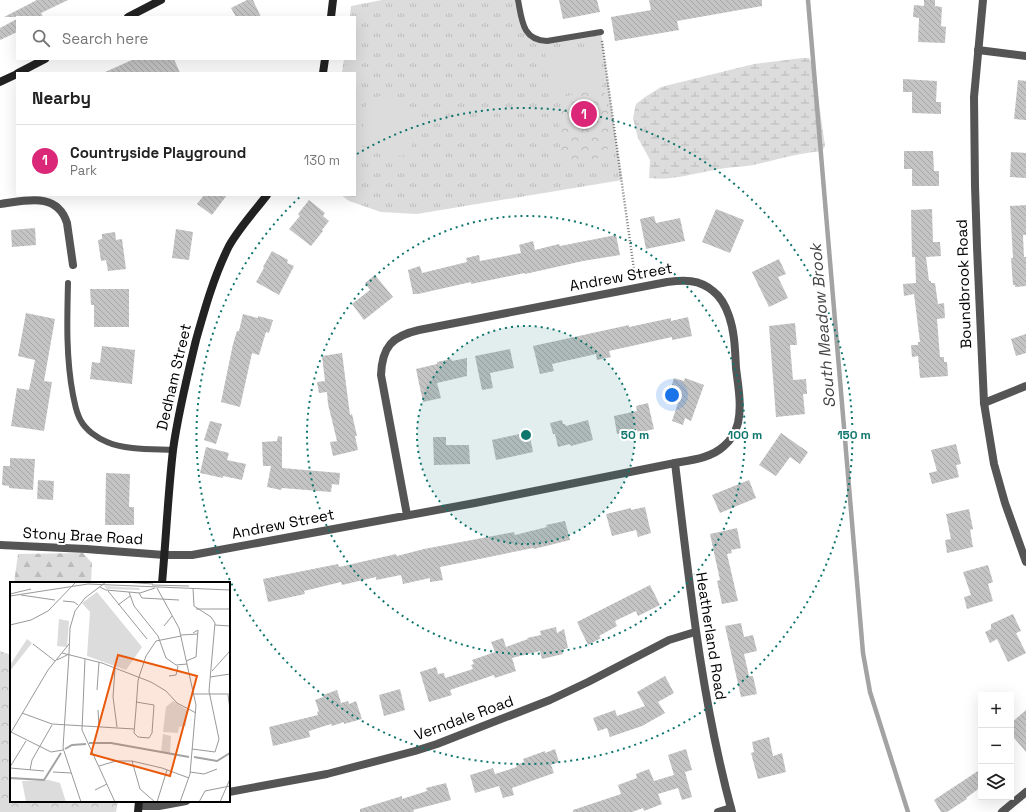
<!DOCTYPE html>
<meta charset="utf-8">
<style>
body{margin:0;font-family:"Space Grotesk",sans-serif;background:#f6f6f6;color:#222}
.controls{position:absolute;right:12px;bottom:12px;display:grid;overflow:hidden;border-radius:0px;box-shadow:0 4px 16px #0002}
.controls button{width:36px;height:36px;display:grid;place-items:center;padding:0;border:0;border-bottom:1px solid #e0e0e0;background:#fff;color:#222;font:20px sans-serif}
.you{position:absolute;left:672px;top:395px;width:14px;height:14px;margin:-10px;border:3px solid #fff;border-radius:50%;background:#1a73e8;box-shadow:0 0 0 6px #1a73e833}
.badge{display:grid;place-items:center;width:26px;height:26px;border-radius:50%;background:#db2777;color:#fff;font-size:13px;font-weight:700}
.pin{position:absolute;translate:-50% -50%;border:2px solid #fff;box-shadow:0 1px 4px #0006}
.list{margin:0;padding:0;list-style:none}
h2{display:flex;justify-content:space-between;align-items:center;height:52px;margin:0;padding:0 16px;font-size:17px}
h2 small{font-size:13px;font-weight:400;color:#767676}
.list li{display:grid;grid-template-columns:26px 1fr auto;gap:12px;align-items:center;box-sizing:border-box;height:72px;padding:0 16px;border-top:1px solid #e0e0e0}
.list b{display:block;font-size:15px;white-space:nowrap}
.list p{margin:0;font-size:13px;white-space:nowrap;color:#767676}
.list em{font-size:13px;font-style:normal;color:#767676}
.icon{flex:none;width:22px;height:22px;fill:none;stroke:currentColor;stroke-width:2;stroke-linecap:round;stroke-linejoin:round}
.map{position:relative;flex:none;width:1026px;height:812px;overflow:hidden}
.search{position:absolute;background:#fff;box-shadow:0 4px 16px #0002;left:16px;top:16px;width:340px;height:44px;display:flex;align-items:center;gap:10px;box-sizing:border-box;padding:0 14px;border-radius:0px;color:#767676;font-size:15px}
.panel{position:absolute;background:#fff;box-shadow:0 4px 16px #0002;left:16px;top:72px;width:340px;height:124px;border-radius:0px}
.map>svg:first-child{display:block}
</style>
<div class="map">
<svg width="1026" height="812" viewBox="0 0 1026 812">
<defs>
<pattern id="grass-tufts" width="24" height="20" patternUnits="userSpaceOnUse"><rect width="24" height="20" fill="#dcdcdc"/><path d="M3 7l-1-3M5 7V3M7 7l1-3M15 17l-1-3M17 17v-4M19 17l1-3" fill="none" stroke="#bbb"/></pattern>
<pattern id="forest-firs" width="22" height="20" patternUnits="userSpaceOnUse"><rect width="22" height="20" fill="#dcdcdc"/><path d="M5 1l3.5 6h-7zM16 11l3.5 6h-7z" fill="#bbb"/></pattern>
<pattern id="wetland-marsh" width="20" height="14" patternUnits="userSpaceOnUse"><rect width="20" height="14" fill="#dcdcdc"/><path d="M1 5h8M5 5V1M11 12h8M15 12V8" fill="none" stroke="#bbb"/></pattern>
<pattern id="park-crowns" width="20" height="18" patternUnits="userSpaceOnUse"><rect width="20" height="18" fill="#dcdcdc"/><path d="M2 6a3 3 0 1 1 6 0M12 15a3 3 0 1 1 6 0" fill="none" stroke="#bbb"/></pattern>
<pattern id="building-back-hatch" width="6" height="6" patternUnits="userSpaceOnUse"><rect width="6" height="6" fill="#c4c4c4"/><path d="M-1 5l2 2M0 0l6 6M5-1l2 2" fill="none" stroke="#a7a7a7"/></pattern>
</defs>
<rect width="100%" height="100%" fill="#fff"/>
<path fill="url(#grass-tufts)" d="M382 0H518L524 28 540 41 601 32 622 180 417 214 381 212 349 201 341 195H355V73H342L344 59H355V17H350L351 6Z"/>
<path fill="url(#forest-firs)" d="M83 553 92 563 91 583H14L18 554Z"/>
<path fill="url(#wetland-marsh)" d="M803 58H809L814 67 825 146 822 151C799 153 776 160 753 165 742 167 730 167 719 169 696 173 672 181 649 178L650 160 638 138 633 118 636 104 645 97 661 87 754 64Z"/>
<g fill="url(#park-crowns)">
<path d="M604 89 613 144 594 161 561 164 559 132 561 97Z"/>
<path d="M0 651 11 655V801H118L116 812H0Z"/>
</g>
<g fill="#dcdcdc">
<path d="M599 45 604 85 551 92 545 53Z"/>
<path d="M379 96C418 99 431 129 402 157L361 145 365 107 371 100Z"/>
</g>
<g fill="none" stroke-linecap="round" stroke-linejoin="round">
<path stroke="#a3a3a3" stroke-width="4.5" d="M808 0 863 653 870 692 908 812"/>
</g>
<g fill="url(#building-back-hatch)">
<path d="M37 0H68L41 13 43 17H4Z"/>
<path d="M247 0H253L261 17H236L231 8Z"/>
<path d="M559 0H597L600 12 563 19Z"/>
<path d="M649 0H762V6L677 21 679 30 615 41 611 17 651 10Z"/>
<path d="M924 0H935V6L942 7 941 26 946 27 945 43 918 42 919 18 913 17 914 5 924 6Z"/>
<path d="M17 19V32L0 40V28Z"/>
<path d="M134 59H174L180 73H103Z"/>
<path d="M903 79 937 81 936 102H941V114L912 113V92H903Z"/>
<path d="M1018 80 1026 81V120L1014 119Z"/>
<path d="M904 151H933L934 171H939V186H912V169H904Z"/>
<path d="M1011 152 1026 153V178L1010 177Z"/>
<path d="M204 195H227L212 215 197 204Z"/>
<path d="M309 200 325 213 323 216 329 221 322 230 323 231 311 246 289 229 300 216 298 214Z"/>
<path d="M1026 205V235H1023L1024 257H1026V286L1015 287V285H1013L1011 258H1013L1010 206Z"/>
<path d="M716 209 744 220 730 253 702 242Z"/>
<path d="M932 209 933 242H940L941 256 926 257 929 281H931V283H935L938 304 944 303 945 318 937 319 940 357H944V362H947L948 376 920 378 918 356 912 357 911 345H918V342H920L914 294 904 296 903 284 916 283 915 257H912L911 210Z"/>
<path d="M654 216 656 223 680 218 685 241 646 249 640 219Z"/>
<path d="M35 228 36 245 12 247 11 230Z"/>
<path d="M176 229 193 232 189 260 172 258Z"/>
<path d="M115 232 116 240 122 239 126 269 108 271 106 260 101 261 98 240 102 239V234Z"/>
<path d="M616 235 620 255 583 261 525 274V273L471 284V282L418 294H413L408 270 420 266 422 273 467 262 466 258 479 255 480 261 521 253 519 245 533 241 535 250 559 244 560 246Z"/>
<path d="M272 251 288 260 287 263 294 266 279 295 256 282 264 268 263 267Z"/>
<path d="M779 259 786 274 778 277 788 298 769 307 752 272Z"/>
<path d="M375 275 393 297 364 320 352 304 370 290 365 283Z"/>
<path d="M90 289H129V327H94V305H91Z"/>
<path d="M26 313 55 319 44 381 52 382 44 431 11 426 17 388 29 390 35 360 18 356Z"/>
<path d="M243 314 258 318V316L273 320 269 333 266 332 259 355 252 353 240 407 221 402 233 344 237 331H239Z"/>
<path d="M688 317 692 336 672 340V337L609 351 611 357 597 360 596 354 552 364 554 371 540 374 533 346 629 325V327L671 318V321Z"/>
<path d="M795 323 797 345H790L793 380 806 379 807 394H803L805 414 776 417 769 326Z"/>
<path d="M1026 334V353L1016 356 1011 339Z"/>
<path d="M102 346 135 350 132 384 90 379 92 362 100 363Z"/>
<path d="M510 349 514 368 490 373 493 388 482 390 475 356Z"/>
<path d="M342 353 350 415 352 414 357 436H355L358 450 333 456 330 442 337 441 328 404 327 392 319 393 317 382 325 381 322 356Z"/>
<path d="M467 358V376L437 383 441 398 423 402 416 369 437 364V362L451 359 452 361Z"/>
<path d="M674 378 684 381 685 378 704 385 691 421 685 418 683 425 672 421 681 394 670 391Z"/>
<path d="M648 403 654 429 638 433 637 430 617 434 614 416 637 411 636 406Z"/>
<path d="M562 420 563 424H565L566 426 588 420 593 440 571 446 570 444 558 447 555 434H553L550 423Z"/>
<path d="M210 421 222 424 216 444 204 440Z"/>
<path d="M529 432 533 452 496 460 492 440Z"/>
<path d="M781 433 808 452 800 464 790 457 776 476 759 465Z"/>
<path d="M278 436 282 437V468L340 473 339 485 332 484 331 492 282 488 281 490 267 487 271 466H263L262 442 277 441Z"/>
<path d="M433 437H446V445H469L470 464 434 465Z"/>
<path d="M956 444 961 464 956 465 959 477 932 484 929 473 937 471 931 450Z"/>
<path d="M206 447 229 453 227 460 246 464 242 480 223 476V478L200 473Z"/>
<path d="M10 458 35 459 33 490 9 488V486L2 485 3 466H10Z"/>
<path d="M106 473 130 474 129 507H134V525H105Z"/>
<path d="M38 480 54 481 53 500 37 499Z"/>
<path d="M749 480 756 498 720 513 712 495Z"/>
<path d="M645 507 651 533 638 537 636 530 612 536 606 514 631 508V510Z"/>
<path d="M969 509 973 529 970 530 973 547 947 553 945 540 951 539 946 514Z"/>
<path d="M565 521 570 540 534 549 533 548 440 567 443 580 430 582V578L403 584 401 575 376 580V577L342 585 341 582 304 591 305 594 268 602 263 579 338 564 339 567 396 554 397 556 424 549 514 532 515 535 547 527 546 525Z"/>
<path d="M737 528 741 548 731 550 732 553 727 554 738 601 722 604 717 581 720 580 710 534Z"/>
<path d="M988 565 993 582 988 584 993 601 967 609 964 597 971 595 963 572Z"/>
<path d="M650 585 660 605 638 616 636 611 615 621 617 626 599 636 601 638 588 645 577 622Z"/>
<path d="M1013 614 1021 631 1016 633 1026 653 1008 662 997 639 990 643 985 632 991 629V624Z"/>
<path d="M741 623 744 637 753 635 757 651 744 654 749 676H753L757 694 741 697 725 626Z"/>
<path d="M556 627 557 633 564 629 568 648 562 650 563 654 542 659 540 651 512 658 516 671 495 678 494 675 450 690 452 695 429 702 420 672 436 667 438 674 444 673 445 678 473 669 471 665 474 664 472 660 495 652 491 642 503 638 506 647 528 639 527 638 541 635 540 631Z"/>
<path d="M665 676 674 693 658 702 665 713 642 726 610 737 607 728 598 731 593 718 615 710 617 716 645 706 637 692Z"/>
<path d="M400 689 405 710 384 716 379 695Z"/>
<path d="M337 690 341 703 348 701 349 704 356 701 362 719 344 724V722L332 726 331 724 309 731 310 737 273 746 269 727 318 715 317 712 319 711 315 700 323 697V695Z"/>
<path d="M1026 710V752L1011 734V723Z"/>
<path d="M769 737 773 756 782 753 786 772 758 779 751 753 754 752 752 742Z"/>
<path d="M555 749 559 762 551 765 554 773 512 788 514 795 503 798 499 786 475 793 470 775 493 768 495 774 517 767 516 765 524 762 523 759 545 751V753Z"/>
<path d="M686 749 692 770 685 772 692 797 682 800 678 788 658 794 662 804 644 811 643 808 632 812H573V810L621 794 618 785 637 778 636 774 649 769 654 781 674 775 668 755Z"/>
<path d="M981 769V787L966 798 967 799 947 812H941L934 800Z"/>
<path d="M446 783 451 800 413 810 414 812H360V809L402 796V799L427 791 426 788Z"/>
</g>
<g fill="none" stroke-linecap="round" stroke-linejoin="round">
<path stroke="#777" stroke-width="2.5" stroke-dasharray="1 2" stroke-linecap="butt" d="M602 41 635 277"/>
<g stroke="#555" stroke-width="6">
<path d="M518 0C522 20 522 40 547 41L601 32"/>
<path d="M68 283C67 321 66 358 73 395 75 404 76 413 81 421 86 430 97 438 107 442 125 450 153 449 173 450"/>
</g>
<g stroke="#555" stroke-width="8">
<path d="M983 0 974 97 975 186 977 247 984 403 994 464 1005 503 1026 562"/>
<path d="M978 50 1026 56"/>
<path d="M0 204C25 201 57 191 67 223L73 265"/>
<path d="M984 403 1026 386"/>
<path d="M675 463C689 580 701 698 732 812"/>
<path d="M0 545 86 549 164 555H192L475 503 675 463C692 460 711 458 724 446 731 440 736 431 738 423 742 405 738 385 736 368 735 351 735 333 729 316 726 307 721 297 713 291 699 279 684 280 667 282L419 330C392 336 382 347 381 375L407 515"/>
<path d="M229 792 327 774 415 751 437 744 550 700 588 682 669 640 695 632"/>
<path d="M139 806H159L186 801"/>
<path d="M718 812 731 808"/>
<path d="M1002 812 1026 792"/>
</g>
<g stroke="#222" stroke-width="8">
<path d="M128 17 161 0"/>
<path d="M331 17 333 0"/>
<path d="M18 73 45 59"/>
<path d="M323 73 325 59"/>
<path d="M0 82 17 74"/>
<path d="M162 583C166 539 168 494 173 450 178 413 187 377 196 340 205 308 214 276 229 246 239 228 254 212 267 195"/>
<path d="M138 812 139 801"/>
</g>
</g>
<circle cx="526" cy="435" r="109" fill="#0f766e" fill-opacity=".12"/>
<g fill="none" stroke="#0f766e" stroke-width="2" stroke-dasharray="2 4">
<circle cx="526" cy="435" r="109"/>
<circle cx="526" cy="435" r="219"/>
<path d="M357 154A328 328 0 1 1 302 195"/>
</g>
<g text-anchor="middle" stroke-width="4" stroke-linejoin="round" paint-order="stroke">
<g font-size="15" fill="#000" stroke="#fff">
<text transform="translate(621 277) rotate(-10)" y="5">Andrew Street</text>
<text transform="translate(964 284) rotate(-92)" y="5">Boundbrook Road</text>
<text transform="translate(174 377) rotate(-77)" y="5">Dedham Street</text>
<text transform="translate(283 524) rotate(-11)" y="5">Andrew Street</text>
<text transform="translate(83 536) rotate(3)" y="5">Stony Brae Road</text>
<text transform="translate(711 636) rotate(81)" y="5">Heatherland Road</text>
<text transform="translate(464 718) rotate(-20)" y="5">Verndale Road</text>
</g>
<g font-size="16" font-style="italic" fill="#444" stroke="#fff">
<text transform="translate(822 326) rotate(-95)" y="6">South Meadow Brook</text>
</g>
</g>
<g transform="translate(10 582)">
<rect width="220" height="220" fill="#fff"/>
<path d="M94 4 129 6 130 8 97 7ZM163 119 177 128 176 144 169 145 168 151 153 150 156 125Z" fill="#dcdcdc"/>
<path d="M153 152 161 154 160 171 151 170ZM39 198 50 201 56 220H16L12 199Z" fill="#dcdcdc"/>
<path d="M49 37 59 39 57 65 47 64Z" fill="#dcdcdc"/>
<path d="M87 10 132 65 116 88 77 74 80 30 72 21ZM17 57 22 61 0 89V83Z" fill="#dcdcdc"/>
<path d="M87 16 102 35 94 41 78 23ZM85 41 95 46 98 55 84 56Z" fill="#dcdcdc"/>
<path fill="none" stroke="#a3a3a3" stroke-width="2" d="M79 161H101L179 175M55 167 62 163 76 162M184 175 207 179 220 171M0 196 34 198 51 171"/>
<path fill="none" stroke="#999" stroke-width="1" d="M114 0 143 2M142 3 179 4M90 5 96 8 130 11 145 6M147 6 169 46 186 123 180 192 170 220M98 9 137 57M119 10 124 24 148 54 156 76 166 83 177 82M129 11 132 16 169 18M0 12 21 7M11 13 45 18M0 14 78 2 220 8M53 19 64 20 68 23M108 23 120 14M186 27H220M0 43 21 38 38 29 66 0M205 43 220 44M154 44 162 34M171 53 188 52M23 62 45 79M52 71 92 81 141 100 156 109 167 121 186 131M59 72 53 166 71 220M59 72 60 46 65 29 75 16 96 0M75 77 72 148 105 220M47 78 59 72M176 79 186 75 188 48 183 51M105 87 103 115 107 145M202 89 220 69M159 94 166 93 168 84M200 95 220 92M87 108 89 80M183 112H220M218 113 220 127M126 120 144 123 142 151 139 156 128 155 124 151 126 127 128 99 129 95 136 74 146 59 171 54M88 128 89 144M12 131 42 142 124 147M1 150 41 170 53 168M0 152 38 88 59 62M182 167 205 170 209 157 199 109 205 41 201 35 184 24 183 6M122 179 130 207 145 220M89 184 106 179H122L152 186 179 196M0 185 16 159M0 186 34 189M20 188 22 178 42 143M43 190 61 191M180 190 194 192 207 187M85 208 97 202M147 220 157 188M189 220 195 209 220 204M210 220 220 197"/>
<path fill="#e8590c" fill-opacity="0.15" stroke="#e8590c" stroke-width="2" d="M108 73 187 94 160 194 81 172Z"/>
<rect width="220" height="220" fill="none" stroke="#000" stroke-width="2"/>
</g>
<circle cx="526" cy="435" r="6" fill="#0f766e" stroke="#fff" stroke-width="2"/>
<g font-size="12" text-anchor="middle" font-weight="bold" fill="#0f766e" stroke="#fff" stroke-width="4" stroke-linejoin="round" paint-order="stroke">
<text x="635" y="439">50 m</text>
<text x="745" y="439">100 m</text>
<text x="854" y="439">150 m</text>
</g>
</svg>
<div class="controls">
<button>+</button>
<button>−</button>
<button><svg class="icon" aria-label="layers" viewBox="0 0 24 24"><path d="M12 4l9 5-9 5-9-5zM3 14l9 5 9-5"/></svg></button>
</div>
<div class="you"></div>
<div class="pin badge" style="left:584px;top:114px">1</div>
<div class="search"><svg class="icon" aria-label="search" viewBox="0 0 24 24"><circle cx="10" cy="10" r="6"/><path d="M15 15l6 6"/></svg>Search here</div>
<section class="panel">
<h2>Nearby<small></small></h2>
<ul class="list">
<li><span class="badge">1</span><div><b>Countryside Playground</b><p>Park</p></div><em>130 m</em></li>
</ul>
</section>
</div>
